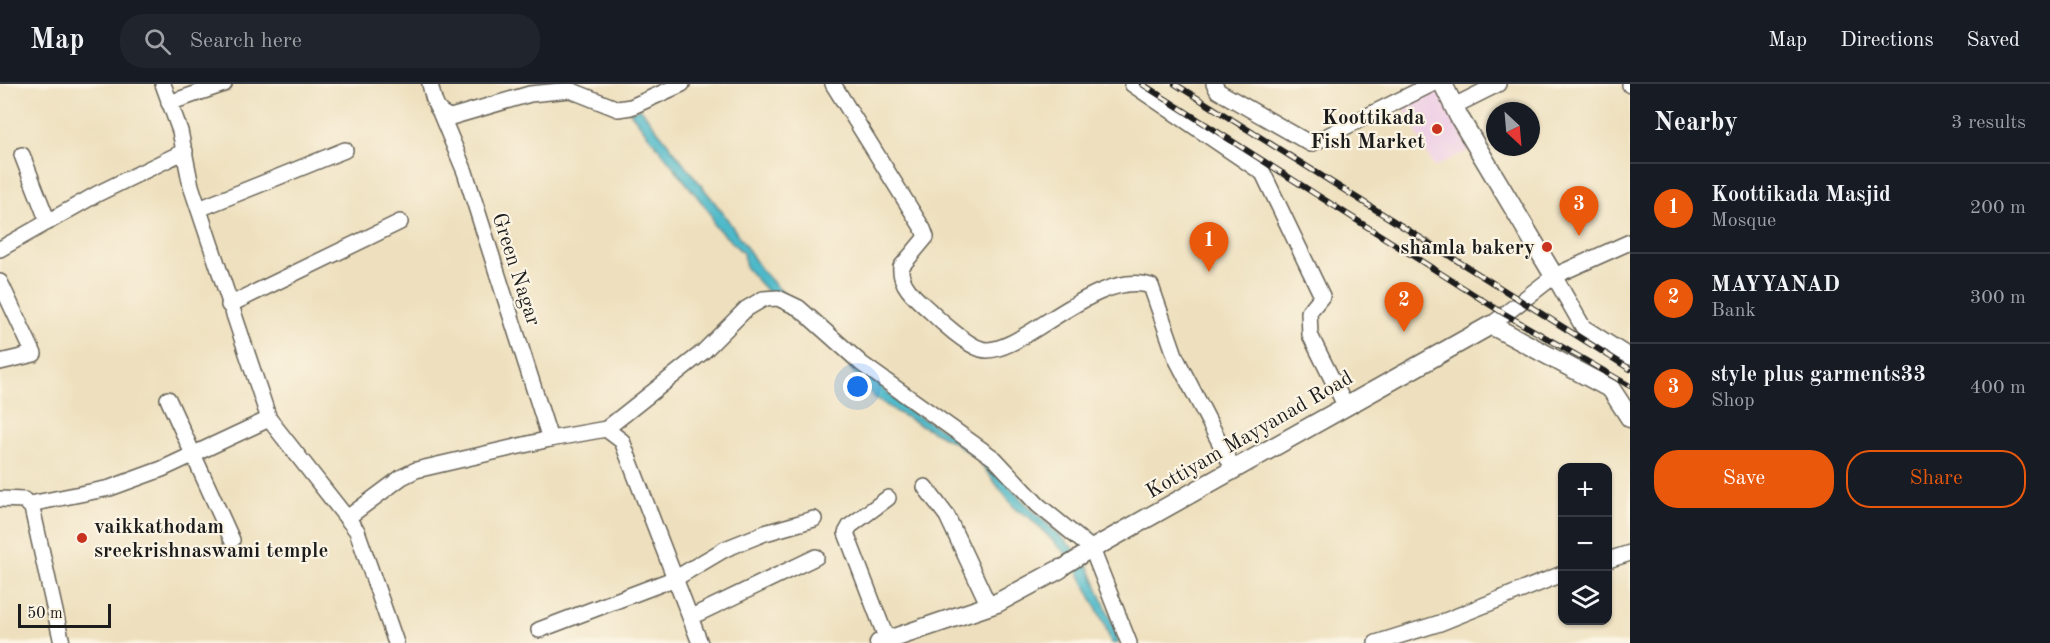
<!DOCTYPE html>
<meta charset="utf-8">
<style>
body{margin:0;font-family:"Old Standard TT",serif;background:#20242c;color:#f1f3f6}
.controls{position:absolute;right:18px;bottom:18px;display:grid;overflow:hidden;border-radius:12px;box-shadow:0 2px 4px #0004}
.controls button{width:54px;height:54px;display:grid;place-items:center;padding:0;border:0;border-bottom:2px solid #363941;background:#171b24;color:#f1f3f6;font:30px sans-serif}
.compass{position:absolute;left:1486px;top:18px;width:54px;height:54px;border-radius:50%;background:#171b24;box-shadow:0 2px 4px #0004;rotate:154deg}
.scale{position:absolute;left:18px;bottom:15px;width:93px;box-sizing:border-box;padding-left:6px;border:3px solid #1c1c1c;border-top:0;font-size:16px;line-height:21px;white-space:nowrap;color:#1c1c1c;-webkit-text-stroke:4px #fcf5e5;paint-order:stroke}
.you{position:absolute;left:858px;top:303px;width:21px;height:21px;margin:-15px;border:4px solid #fff;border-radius:50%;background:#1a73e8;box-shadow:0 0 0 9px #1a73e833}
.badge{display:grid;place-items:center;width:39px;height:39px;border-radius:50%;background:#ea580c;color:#fff;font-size:20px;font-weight:700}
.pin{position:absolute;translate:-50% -50px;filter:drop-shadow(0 2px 3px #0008)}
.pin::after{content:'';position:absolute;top:32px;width:21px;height:18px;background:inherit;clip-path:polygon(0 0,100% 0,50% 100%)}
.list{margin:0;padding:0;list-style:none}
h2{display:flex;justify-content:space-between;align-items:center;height:78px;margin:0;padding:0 24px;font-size:26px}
h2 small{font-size:20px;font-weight:400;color:#9ea1a6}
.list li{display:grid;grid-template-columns:39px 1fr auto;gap:18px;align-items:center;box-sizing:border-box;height:90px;padding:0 24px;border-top:2px solid #363941}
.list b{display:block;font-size:22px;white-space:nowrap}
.list p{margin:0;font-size:20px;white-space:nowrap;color:#9ea1a6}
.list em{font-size:20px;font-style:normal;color:#9ea1a6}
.actions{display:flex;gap:12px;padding:18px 24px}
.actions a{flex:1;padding:14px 0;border:2px solid #ea580c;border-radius:24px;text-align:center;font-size:21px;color:#ea580c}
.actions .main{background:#ea580c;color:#fff}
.icon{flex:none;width:33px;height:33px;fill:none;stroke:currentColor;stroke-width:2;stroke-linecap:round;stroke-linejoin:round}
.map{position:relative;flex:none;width:1630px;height:559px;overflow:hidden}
header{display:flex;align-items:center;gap:36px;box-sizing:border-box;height:84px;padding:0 30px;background:#171b24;border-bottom:2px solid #363941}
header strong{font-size:28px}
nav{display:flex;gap:33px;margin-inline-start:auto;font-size:21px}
.search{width:420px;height:54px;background:#20242c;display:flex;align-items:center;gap:15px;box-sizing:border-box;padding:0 21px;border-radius:24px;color:#9ea1a6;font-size:22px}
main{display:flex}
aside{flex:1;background:#171b24}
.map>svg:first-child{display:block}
</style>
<header>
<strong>Map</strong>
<div class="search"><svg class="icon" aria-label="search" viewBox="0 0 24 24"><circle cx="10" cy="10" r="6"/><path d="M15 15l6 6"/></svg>Search here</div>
<nav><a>Map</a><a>Directions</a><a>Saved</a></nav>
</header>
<main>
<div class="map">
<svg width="1630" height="559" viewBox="0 0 1630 559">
<rect width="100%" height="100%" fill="#fcf5e5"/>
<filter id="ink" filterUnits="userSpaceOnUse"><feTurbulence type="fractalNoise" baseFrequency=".0167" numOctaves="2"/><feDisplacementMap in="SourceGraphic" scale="12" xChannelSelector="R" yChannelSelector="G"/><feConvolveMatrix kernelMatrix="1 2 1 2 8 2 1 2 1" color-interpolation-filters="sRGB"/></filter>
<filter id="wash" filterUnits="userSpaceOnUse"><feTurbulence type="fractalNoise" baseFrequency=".008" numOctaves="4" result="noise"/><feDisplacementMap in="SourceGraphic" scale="24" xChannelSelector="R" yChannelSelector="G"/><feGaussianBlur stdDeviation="1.35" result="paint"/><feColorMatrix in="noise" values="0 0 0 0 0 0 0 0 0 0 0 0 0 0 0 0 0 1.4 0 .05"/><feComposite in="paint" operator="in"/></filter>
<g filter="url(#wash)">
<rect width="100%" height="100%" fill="#eee0be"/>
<path fill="#efd0e6" d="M1438 4 1470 66 1434 83 1404 24Z"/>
<g fill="#4db9c9" stroke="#346a72" stroke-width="1.5">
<path d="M640 24 723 129 761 185 803 231 907 326 972 362 1019 413 1078 469 1070 474 1028 432 1016 426 977 375 955 359 898 329 873 312 837 269 782 224 746 184 743 169 714 141 711 130 630 28Z"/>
<path d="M1086 476 1117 550 1119 559H1111L1105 541 1076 483Z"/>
</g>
</g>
<g filter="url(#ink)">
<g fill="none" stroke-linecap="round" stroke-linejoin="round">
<defs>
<g id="minor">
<path d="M163 0 180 47 191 102 269 335 357 447 396 559"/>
<path d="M430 0C434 15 434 29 451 33L530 10 570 6 618 25 631 23 682 0"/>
<path d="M833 0 923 145 926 153 901 183C899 202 918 216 930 227 941 238 967 261 981 265 1017 276 1095 183 1151 202L1176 274 1234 386"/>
<path d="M1132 0 1263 89 1322 212 1309 228 1310 251 1346 323"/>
<path d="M1214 0 1218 7 1311 60 1432 0"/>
<path d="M1630 0V1"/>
<path d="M169 19 224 0"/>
<path d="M1454 22 1498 0"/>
<path d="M440 28 465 88 550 355"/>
<path d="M22 71 48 138"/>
<path d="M199 125 345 66"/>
<path d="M0 165 97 110 185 67"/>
<path d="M1554 192 1583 243 1630 273"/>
<path d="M0 198 34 270 0 278"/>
<path d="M229 221 400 138"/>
<path d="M1491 241 1554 192 1630 158"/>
<path d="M168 315 232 456"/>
<path d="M606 345 622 357 700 559"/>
<path d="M925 403 947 432 989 522"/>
<path d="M0 415 24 416 32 424 62 559"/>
<path d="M30 420 110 404 162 385 269 335"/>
<path d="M347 434 402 393 416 386 550 355 606 345 703 268 746 225 763 215 778 214 799 224 862 280 995 375 1038 421 1092 465 1129 559"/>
<path d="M1608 476 1630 469"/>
<path d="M1060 485 1092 465"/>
<path d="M691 533 816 473"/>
<path d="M539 546 676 494 725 465 765 449 814 435"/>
<path d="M887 556 846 449 850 442 888 414"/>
<path d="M1376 559 1440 539 1562 490"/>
</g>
<g id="major">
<path d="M1443 0 1459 33 1554 192"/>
<path d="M1092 465 1491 241 1611 305 1630 334"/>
<path d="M879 559 997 519 1060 485"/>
</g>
</defs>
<use href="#minor" stroke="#666155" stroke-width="18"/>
<use href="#major" stroke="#666155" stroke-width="21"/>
<use href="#minor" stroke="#fff" stroke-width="15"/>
<use href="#major" stroke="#fff" stroke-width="18"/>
<defs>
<g id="rail">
<path d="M1142 0 1503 229 1630 302"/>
<path d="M1175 0 1630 285"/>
</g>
</defs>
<use href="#rail" stroke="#1c1c1c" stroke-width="6"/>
<use href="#rail" stroke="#fcf5e5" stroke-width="4" stroke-dasharray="11" stroke-linecap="butt"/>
</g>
</g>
<g fill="#c8321e" stroke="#fcf5e5" stroke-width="2">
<circle cx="1437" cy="45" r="6"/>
<circle cx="1547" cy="163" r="6"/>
<circle cx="82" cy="454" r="6"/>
</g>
<g text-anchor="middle" stroke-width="4.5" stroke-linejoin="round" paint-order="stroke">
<g font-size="21" font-weight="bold" fill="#1c1c1c" stroke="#fcf5e5" text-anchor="end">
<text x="1425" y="40">Koottikada<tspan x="1425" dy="24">Fish Market</tspan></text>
<text x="1535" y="170">shamla bakery</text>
<text x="94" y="449" text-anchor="start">vaikkathodam<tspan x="94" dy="24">sreekrishnaswami temple</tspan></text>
</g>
<g font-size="21" fill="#1c1c1c" stroke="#fcf5e5">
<text transform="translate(517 185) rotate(72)" y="7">Green Nagar</text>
<text transform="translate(1249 350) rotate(-30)" y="7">Kottiyam Mayyanad Road</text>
</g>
</g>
</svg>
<div class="controls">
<button>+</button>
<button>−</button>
<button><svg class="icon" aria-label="layers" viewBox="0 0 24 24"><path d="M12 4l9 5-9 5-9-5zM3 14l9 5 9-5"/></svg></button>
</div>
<svg class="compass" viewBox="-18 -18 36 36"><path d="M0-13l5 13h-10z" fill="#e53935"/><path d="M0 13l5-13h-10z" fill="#9ea1a6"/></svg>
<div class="scale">50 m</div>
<div class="you"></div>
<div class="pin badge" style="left:1209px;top:188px">1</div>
<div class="pin badge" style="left:1404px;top:248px">2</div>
<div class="pin badge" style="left:1579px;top:152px">3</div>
</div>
<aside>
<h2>Nearby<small>3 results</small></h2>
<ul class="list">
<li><span class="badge">1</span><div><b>Koottikada Masjid</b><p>Mosque</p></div><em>200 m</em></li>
<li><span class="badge">2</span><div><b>MAYYANAD</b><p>Bank</p></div><em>300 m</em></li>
<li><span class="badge">3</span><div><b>style plus garments33</b><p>Shop</p></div><em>400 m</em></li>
</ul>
<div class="actions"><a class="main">Save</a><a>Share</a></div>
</aside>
</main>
